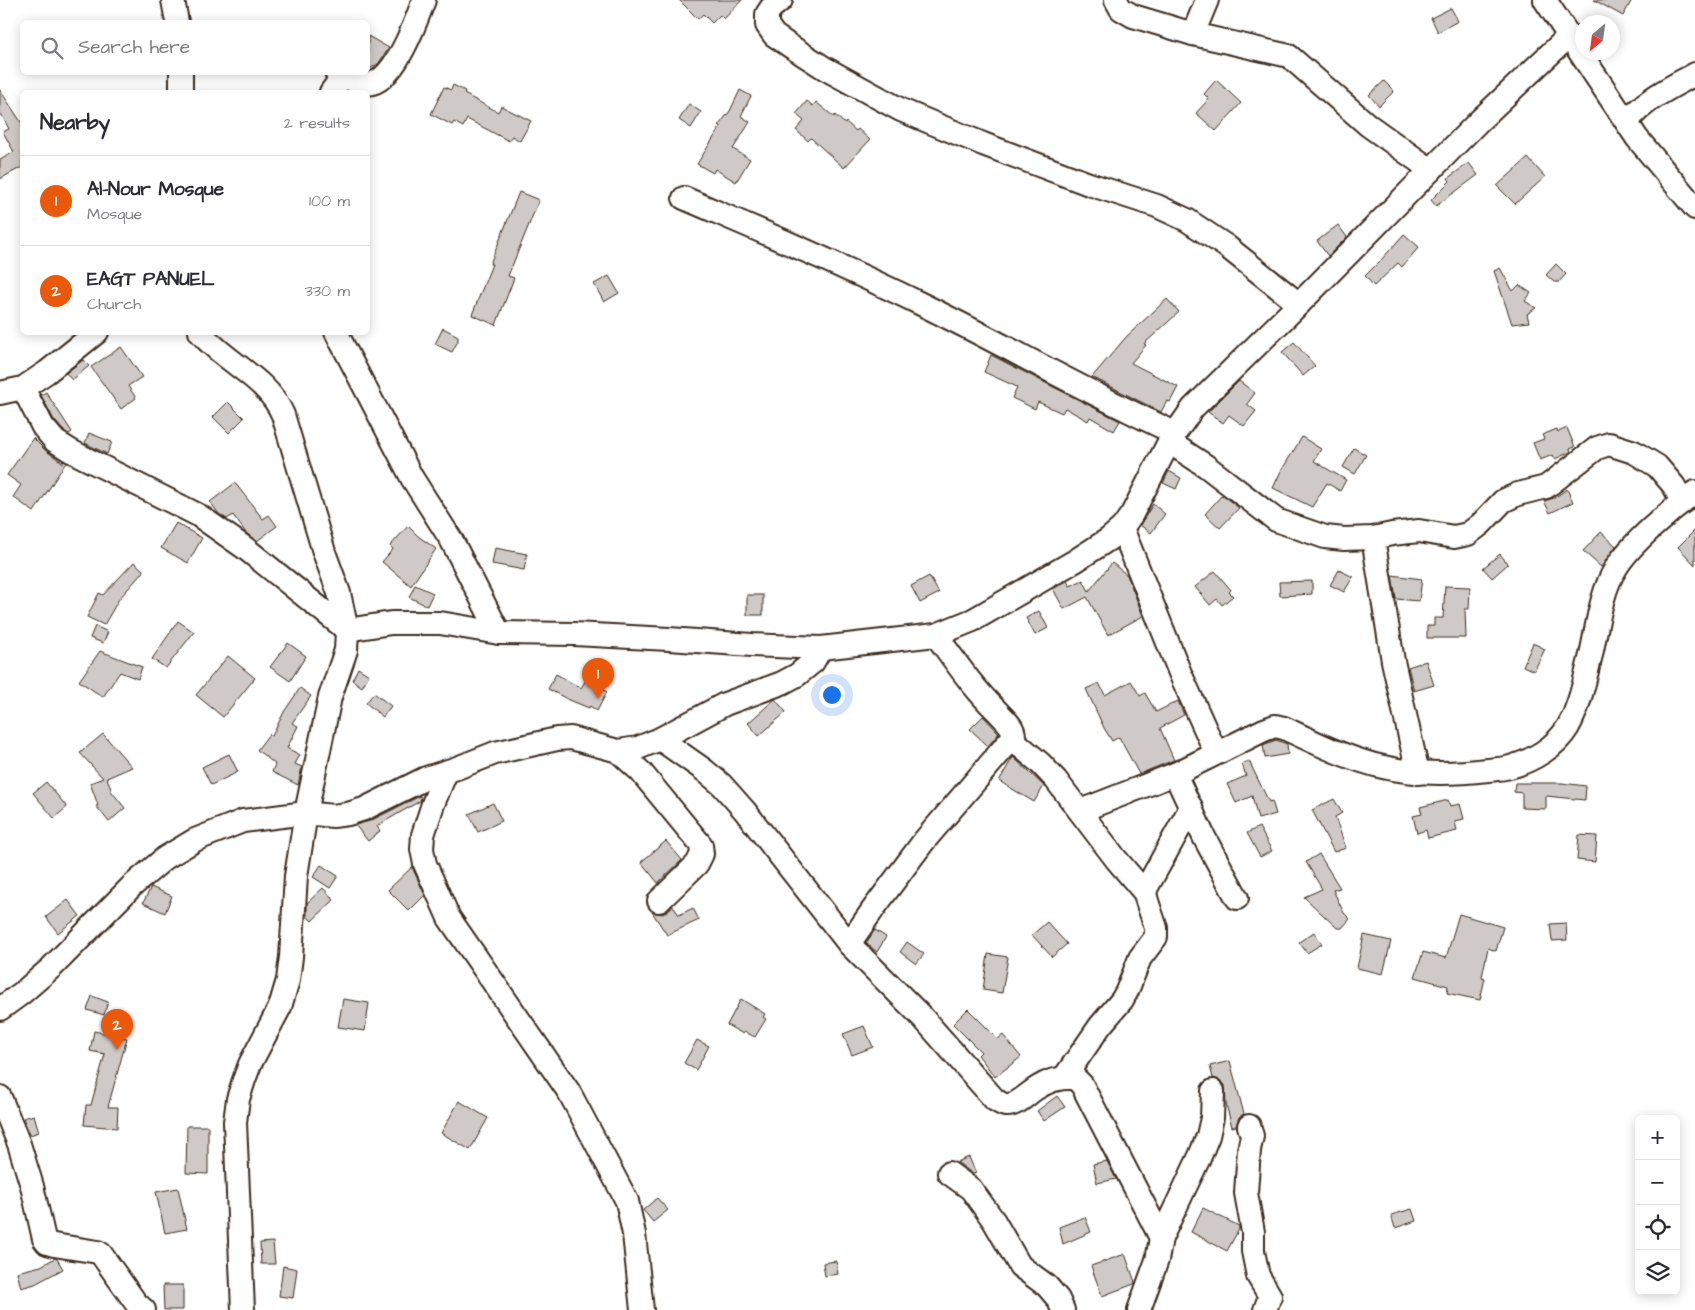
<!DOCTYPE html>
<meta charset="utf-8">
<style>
body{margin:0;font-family:"Architects Daughter",sans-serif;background:#f7f7f7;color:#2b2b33}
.controls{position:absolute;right:15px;bottom:15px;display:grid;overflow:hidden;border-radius:8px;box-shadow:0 2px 12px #0003}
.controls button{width:45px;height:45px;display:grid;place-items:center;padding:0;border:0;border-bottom:1px solid #e1e1e2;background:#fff;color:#2b2b33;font:25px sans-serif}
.compass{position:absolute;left:1575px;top:15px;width:45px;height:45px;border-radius:50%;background:#fff;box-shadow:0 2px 12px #0003;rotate:209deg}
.you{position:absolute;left:831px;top:694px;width:18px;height:18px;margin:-12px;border:4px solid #fff;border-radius:50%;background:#1a73e8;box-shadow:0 0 0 8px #1a73e833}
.badge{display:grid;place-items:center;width:32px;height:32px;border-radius:50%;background:#ea580c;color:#fff;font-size:16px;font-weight:700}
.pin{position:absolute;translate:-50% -41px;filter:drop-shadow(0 1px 2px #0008)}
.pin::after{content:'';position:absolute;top:26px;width:18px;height:15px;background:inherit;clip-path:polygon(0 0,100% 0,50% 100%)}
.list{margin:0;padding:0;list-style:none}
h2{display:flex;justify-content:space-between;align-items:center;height:65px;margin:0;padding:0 20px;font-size:21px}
h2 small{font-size:16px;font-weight:400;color:#7c7c81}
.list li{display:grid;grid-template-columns:32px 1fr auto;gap:15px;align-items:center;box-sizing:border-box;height:90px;padding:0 20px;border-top:1px solid #e1e1e2}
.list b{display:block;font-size:19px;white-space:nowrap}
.list p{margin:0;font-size:16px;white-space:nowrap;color:#7c7c81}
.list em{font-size:16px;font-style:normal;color:#7c7c81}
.icon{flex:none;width:28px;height:28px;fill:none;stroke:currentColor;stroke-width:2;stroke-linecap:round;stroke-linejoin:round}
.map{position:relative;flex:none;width:1695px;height:1310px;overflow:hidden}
.search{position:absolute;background:#fff;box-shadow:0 2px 12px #0003;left:20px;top:20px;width:350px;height:55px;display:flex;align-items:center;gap:12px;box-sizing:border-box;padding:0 18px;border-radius:8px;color:#7c7c81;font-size:19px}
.panel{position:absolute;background:#fff;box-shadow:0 2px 12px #0003;left:20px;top:90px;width:350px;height:245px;border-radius:8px}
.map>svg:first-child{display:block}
</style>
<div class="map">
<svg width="1695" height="1310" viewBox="0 0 1695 1310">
<rect width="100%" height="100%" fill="#fff"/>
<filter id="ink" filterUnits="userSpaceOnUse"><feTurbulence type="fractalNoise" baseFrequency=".02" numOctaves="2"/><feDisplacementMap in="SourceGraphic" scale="10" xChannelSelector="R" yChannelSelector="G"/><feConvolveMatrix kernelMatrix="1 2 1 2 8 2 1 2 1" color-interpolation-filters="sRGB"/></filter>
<g filter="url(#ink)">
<g fill="#cfcac7" stroke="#3b2a1e">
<path d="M679 0H742L724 19 720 15 712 23 703 14 698 19Z"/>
<path d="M1594 0H1632L1623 16Z"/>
<path d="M1451 8 1458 21 1438 32 1431 18Z"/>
<path d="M368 36 389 48 378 64 368 70Z"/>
<path d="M1216 80 1241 103 1216 131 1196 113 1209 99 1204 94Z"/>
<path d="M1384 81 1394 91 1379 106 1369 95Z"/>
<path d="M453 85 465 91 464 94 498 112 501 106 531 121 520 141 512 136 509 141 467 119 463 127 454 122 452 125 431 114 444 87 451 90Z"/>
<path d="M0 90 21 122 22 121V167L0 179V160L14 152 3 132 9 129 0 112Z"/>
<path d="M740 90 751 96 741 116 750 122 733 149 750 159 736 182 715 169 713 173 697 164 721 126 719 125 730 111Z"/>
<path d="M807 101 813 106 816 102 834 117 835 115 845 124 846 122 856 131 858 129 870 140 844 168 811 138 808 141 796 130 804 121 796 114Z"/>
<path d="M689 104 701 112 691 128 679 120Z"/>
<path d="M1528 158 1545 177 1515 204 1497 186Z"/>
<path d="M1469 163 1478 175 1436 206 1431 200 1450 181 1448 178Z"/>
<path d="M519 192 539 200 508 276 514 278 496 325 472 315 492 264H490Z"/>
<path d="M1338 225 1347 237 1328 256 1317 241Z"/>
<path d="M1404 234 1419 247 1402 267 1398 263 1374 286 1365 276 1382 259Z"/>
<path d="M1556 264 1566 274 1559 282H1554L1546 275Z"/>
<path d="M1500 268 1513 291 1519 285 1531 293 1525 301 1536 308 1527 314 1529 322 1512 324 1494 271Z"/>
<path d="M609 276 619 293 604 302 594 284Z"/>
<path d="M1167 299 1179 312 1144 344 1146 345 1131 363 1178 387 1170 402 1167 401 1161 412 1092 377 1127 336Z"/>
<path d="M443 328 458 336V341L452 352 435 344Z"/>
<path d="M1294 342 1315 366 1303 376 1282 352Z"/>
<path d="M121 347 142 377 128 386 136 398 121 409 91 367Z"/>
<path d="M991 355 1120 421 1114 431 1090 417 1088 421 1065 408 1062 413 1038 402 1035 409 1012 398 1017 387 984 372Z"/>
<path d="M83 360 89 366 72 380 66 373Z"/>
<path d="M1239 381 1255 393 1247 404 1256 411 1244 426 1229 415 1223 423 1208 412Z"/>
<path d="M46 392 72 432 69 434 64 431 54 420 41 395Z"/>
<path d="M228 402 244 418 229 433 213 417Z"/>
<path d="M1567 428 1575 447 1570 449 1571 452 1568 453 1555 459 1553 455 1540 460 1533 443 1544 439 1542 435 1557 429 1558 432Z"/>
<path d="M89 433 112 442 107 454 85 443Z"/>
<path d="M1302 437 1321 449 1314 461 1346 480 1340 491 1327 483 1312 507 1273 488 1281 471Z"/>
<path d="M33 438 45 450 65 464 34 512 13 497 21 485 7 475Z"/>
<path d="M1354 448 1366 455 1355 474 1343 467Z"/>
<path d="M1169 471 1181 478 1176 489 1163 483Z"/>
<path d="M235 483 263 519 269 515 277 526 257 541 246 533 233 515 227 519 219 514 210 502Z"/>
<path d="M1567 489 1573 502 1550 513 1544 501 1554 498Z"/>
<path d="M1222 495 1239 508 1220 528 1205 514Z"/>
<path d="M1153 504 1165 514 1151 533 1140 525Z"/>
<path d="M176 523 202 538 188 563 161 548Z"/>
<path d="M408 526 418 536 436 549 411 586 382 562 393 549 390 546Z"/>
<path d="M1695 530V565L1678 547Z"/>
<path d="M1601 532 1616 546 1601 567 1583 551Z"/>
<path d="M495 548 527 554 524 570 492 564Z"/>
<path d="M1500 554 1508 564 1492 578 1483 568Z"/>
<path d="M134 562 143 570V572L119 599 104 625 87 617 99 593 103 595Z"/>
<path d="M1112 563 1127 575 1143 616 1108 635 1087 597 1064 609 1053 589 1067 581 1070 586 1083 580 1089 591Z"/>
<path d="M1339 570 1353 577 1344 592 1330 585Z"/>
<path d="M1215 571 1231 590 1229 592 1233 596 1222 605 1217 599 1210 605 1195 587Z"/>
<path d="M1392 575 1422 579 1419 601 1396 599Z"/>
<path d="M929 576 939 593 920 603 911 586Z"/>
<path d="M1312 581V594L1280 596 1279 582Z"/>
<path d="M415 585 433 593 427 606 409 597Z"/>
<path d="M1445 586 1470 587 1469 609H1465L1466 638H1427V626H1434V618H1443Z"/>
<rect x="747" y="595" width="16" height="20"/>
<path d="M1039 611 1048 628 1035 635 1026 618Z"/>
<path d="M178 621 194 632 166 668 152 659Z"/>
<path d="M95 626 108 632 103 643 90 638Z"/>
<path d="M288 643 306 656 290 681 270 667Z"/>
<path d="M1533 643 1545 649 1534 671 1523 666Z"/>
<path d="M100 651 142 667 138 679 120 672 103 697 79 681Z"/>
<path d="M228 656 255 678 223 717 196 695Z"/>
<path d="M1426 661 1434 685 1414 691 1408 667Z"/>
<path d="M358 668 369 675 362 687 352 680Z"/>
<path d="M590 673 601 679 597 686 607 692 597 711 590 706 589 708 567 699 548 689 556 674 581 688Z"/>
<path d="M1131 681 1140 696 1145 693 1156 712 1178 701 1184 715 1160 728 1174 760 1139 774 1119 737 1112 741 1104 728 1086 689 1099 683 1105 695Z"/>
<path d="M300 688 311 696 292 723 298 726 287 748 300 755 295 764 302 767 298 785 272 772 275 764 257 750 269 734 272 736 284 712Z"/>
<path d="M374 693 391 706 383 717 366 703Z"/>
<path d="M775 699 786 712 759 736 748 723Z"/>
<path d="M983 716 999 733 988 746 970 729Z"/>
<path d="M103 734 132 767 107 778 112 792 125 808 109 822 96 806 98 805 90 783 103 778 80 753Z"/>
<path d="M1276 740 1287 744 1288 754 1265 758 1263 745Z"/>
<path d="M229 754 238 772 211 785 202 767Z"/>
<path d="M1013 757 1044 786 1034 802 999 781Z"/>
<path d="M1249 761 1269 802 1272 801 1276 814 1258 819 1252 796 1236 803 1227 784 1246 776 1242 764Z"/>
<path d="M46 782 67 807 54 818 33 793Z"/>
<path d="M1515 783H1562L1586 786 1585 800 1546 796V809L1522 808V793L1514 792Z"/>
<path d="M420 796 421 798 420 801 377 826 380 831 368 841 355 825 370 821Z"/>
<path d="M1334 799 1342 813 1335 817 1346 848 1334 852 1312 810Z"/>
<path d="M1448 800 1450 806 1460 804 1464 819 1455 821 1457 831 1428 838 1426 830 1417 833 1413 816 1422 814 1420 807Z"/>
<path d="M493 803 502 821 478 832 469 814Z"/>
<path d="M1259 827 1272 851 1260 857 1247 833Z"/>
<path d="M1579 835 1597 836 1595 862 1577 860Z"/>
<path d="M666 841 682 860 658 883 641 862Z"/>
<path d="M1319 854 1340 888 1333 890 1344 913 1350 919 1342 928H1337L1304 897 1322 889 1306 862Z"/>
<path d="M321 865 338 876 330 888 313 877Z"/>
<path d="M412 867 425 895 409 911 388 890Z"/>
<path d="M151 887 172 896 165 913 143 903Z"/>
<path d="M323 888 334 900 312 921 307 916V903Z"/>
<path d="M68 900 80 916 58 933 46 917Z"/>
<path d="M673 906 679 915 693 908 699 920 667 935 652 912 663 914Z"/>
<path d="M1459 914 1503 927 1496 951 1488 948 1482 977 1485 978 1480 1000 1447 993 1448 986 1415 977 1423 952 1446 958Z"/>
<path d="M1047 922 1067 944 1052 957 1032 935Z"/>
<path d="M1566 923 1567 940 1552 941 1550 924Z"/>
<path d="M875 930 886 937 877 952 866 943Z"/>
<path d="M1314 932 1322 944 1307 953 1299 942Z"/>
<path d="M1364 935 1391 941 1383 974 1357 968Z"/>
<path d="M907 942 924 954 916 964 900 952Z"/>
<path d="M988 954 1008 957 1002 993 983 990Z"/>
<path d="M92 996 108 1002 104 1015 87 1010Z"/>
<path d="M343 999 369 1003 365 1031 338 1027Z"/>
<path d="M741 999 765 1014 763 1017 766 1019 755 1037 745 1032 743 1034 727 1025Z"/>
<path d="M968 1009 998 1039 1003 1035 1021 1057 995 1077 978 1055 981 1052 953 1024Z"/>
<path d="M864 1026 873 1047 852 1055 843 1034Z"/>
<path d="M94 1031 127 1038 108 1107H118L117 1128 84 1125 86 1105H91L105 1054 90 1051Z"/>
<path d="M697 1040 709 1046 696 1070 684 1063Z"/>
<path d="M1230 1061 1244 1114 1239 1117 1236 1126 1232 1127 1226 1104 1225 1085 1220 1080 1213 1078 1210 1066Z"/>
<path d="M1057 1096 1065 1107 1044 1121 1037 1111Z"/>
<path d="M459 1101 488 1118 470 1150 441 1133Z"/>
<path d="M34 1115 39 1132 30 1135 23 1118Z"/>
<path d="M187 1126H208V1174L186 1173Z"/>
<path d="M969 1157 976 1173 973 1174 957 1162Z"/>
<path d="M1107 1161 1116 1179 1097 1183 1093 1164Z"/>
<path d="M178 1188 187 1229 165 1233 156 1192Z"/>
<path d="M657 1198 668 1210 653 1222 643 1210Z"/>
<path d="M1203 1208 1239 1226V1229L1227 1251 1191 1232Z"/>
<path d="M1412 1209 1416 1221 1395 1228 1391 1215Z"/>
<path d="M1085 1217 1091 1232 1063 1244 1059 1227Z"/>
<path d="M273 1242 275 1264H261L260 1243Z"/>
<path d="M1125 1254 1135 1282 1134 1284 1102 1296 1091 1266Z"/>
<path d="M55 1258 57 1259 63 1269 35 1284 21 1288 17 1272 41 1266Z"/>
<path d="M836 1261 838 1274 825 1276 823 1263Z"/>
<path d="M283 1266 297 1269 293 1298 279 1296Z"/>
<path d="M163 1285H183V1310H164Z"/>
</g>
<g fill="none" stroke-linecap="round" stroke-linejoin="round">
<defs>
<g id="minor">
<path d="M173 0 177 22"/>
<path d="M781 0 771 8 767 14V25L774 35 790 46 826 69 901 110 983 144 1089 184 1157 206 1187 220 1226 246 1299 304"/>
<path d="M1116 0 1121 9 1133 16 1193 34 1289 56 1368 125 1431 170"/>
<path d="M1545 0 1637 138 1695 208"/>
<path d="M1193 34 1207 0"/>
<path d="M336 72C345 77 358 84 368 84 395 82 416 21 424 0"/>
<path d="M181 92V72"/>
<path d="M331 92 343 76"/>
<path d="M1627 122C1645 99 1670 88 1695 74"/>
<path d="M684 198C763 232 842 265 919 303 1005 345 1088 393 1175 433"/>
<path d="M200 332C225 363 267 377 283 415L324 552 339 593 347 630 346 650 330 697 306 813 296 876 291 957 288 980 280 1007 250 1064 244 1080 238 1099 235 1122 243 1310"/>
<path d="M336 332 412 478 452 541 499 633"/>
<path d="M23 388 43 427 55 441 71 451 198 515 245 548 347 630 391 623H440L499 633 574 634 669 639 752 645 821 648 936 635 973 620 1075 561 1109 539 1122 528 1132 514 1169 442 1193 408 1299 304 1479 121 1569 36"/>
<path d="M0 393 23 388 47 372 97 332"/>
<path d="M1169 442 1206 466 1276 520 1325 537 1344 539 1373 538 1392 534 1419 531 1454 537 1468 534 1481 524 1503 501 1518 494 1546 487 1597 448 1609 444 1634 452 1657 466 1674 486 1682 502"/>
<path d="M1122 528 1180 673 1216 753"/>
<path d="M1373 538 1393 661 1418 773"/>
<path d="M660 739 704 770 722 785 745 811 849 944 923 1018 995 1100C999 1102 1002 1105 1006 1105 1018 1106 1028 1093 1037 1088 1048 1081 1062 1077 1075 1078L1082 1085 1161 1238"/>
<path d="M1012 739 1040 763 1056 780 1116 859 1145 893"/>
<path d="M618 751 641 772 701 845 702 854 697 864 659 901"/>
<path d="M446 772 433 804 423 835 422 849 425 864 449 918 569 1092 627 1201 634 1234 642 1310"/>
<path d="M1175 774 1204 837 1237 898"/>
<path d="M1080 811 1175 774 1264 730 1275 726 1284 728C1316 743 1348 759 1383 767 1417 775 1453 774 1488 770 1495 769 1504 769 1510 767 1532 761 1556 747 1568 727 1580 706 1585 678 1591 655 1597 628 1601 591 1616 568 1630 544 1672 509 1695 492"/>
<path d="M849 944 874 908 924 841 1014 736C1014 726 1003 718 997 711 973 688 955 661 936 635"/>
<path d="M0 1009 22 993 51 968 132 886 165 858 195 840 243 821 306 813 333 816 348 814 364 809 426 778 457 768 495 753 557 739 571 738 618 751 638 748 660 739 725 704 782 683 797 675 813 662 821 648"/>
<path d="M1064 1078 1100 1026 1122 1000 1127 991 1140 958 1156 937V928L1147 901 1145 893 1147 887 1191 807"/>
<path d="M0 1097 19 1144 32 1186 44 1239 47 1243 54 1245 98 1252 101 1254 136 1303 144 1310"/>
<path d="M1249 1126 1252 1136 1249 1150 1246 1193 1253 1232V1251L1258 1276 1270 1296 1265 1310"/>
<path d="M949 1173 971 1189 994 1221 1020 1266 1047 1286 1058 1299 1063 1310"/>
<path d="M1139 1310 1157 1260 1161 1238 1200 1156 1208 1136 1212 1118 1213 1091"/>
</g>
</defs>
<use href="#minor" stroke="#3b2a1e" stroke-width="26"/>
<use href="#minor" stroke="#fff" stroke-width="22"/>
</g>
</g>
</svg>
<div class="controls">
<button>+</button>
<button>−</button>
<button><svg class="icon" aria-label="locate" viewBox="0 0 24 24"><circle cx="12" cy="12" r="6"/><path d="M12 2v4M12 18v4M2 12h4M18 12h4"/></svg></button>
<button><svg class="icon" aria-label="layers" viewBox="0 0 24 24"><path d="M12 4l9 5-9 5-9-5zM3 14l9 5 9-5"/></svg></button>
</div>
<svg class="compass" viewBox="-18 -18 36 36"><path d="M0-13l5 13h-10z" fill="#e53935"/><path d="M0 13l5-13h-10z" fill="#7c7c81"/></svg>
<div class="you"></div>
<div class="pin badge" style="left:598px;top:699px">1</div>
<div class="pin badge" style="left:117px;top:1050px">2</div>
<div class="search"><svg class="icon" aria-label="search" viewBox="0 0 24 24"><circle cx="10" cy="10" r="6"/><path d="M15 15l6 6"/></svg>Search here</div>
<section class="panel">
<h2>Nearby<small>2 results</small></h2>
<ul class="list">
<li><span class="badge">1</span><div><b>Al-Nour Mosque</b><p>Mosque</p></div><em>100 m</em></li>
<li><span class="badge">2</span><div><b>EAGT PANUEL</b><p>Church</p></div><em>330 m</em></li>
</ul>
</section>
</div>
